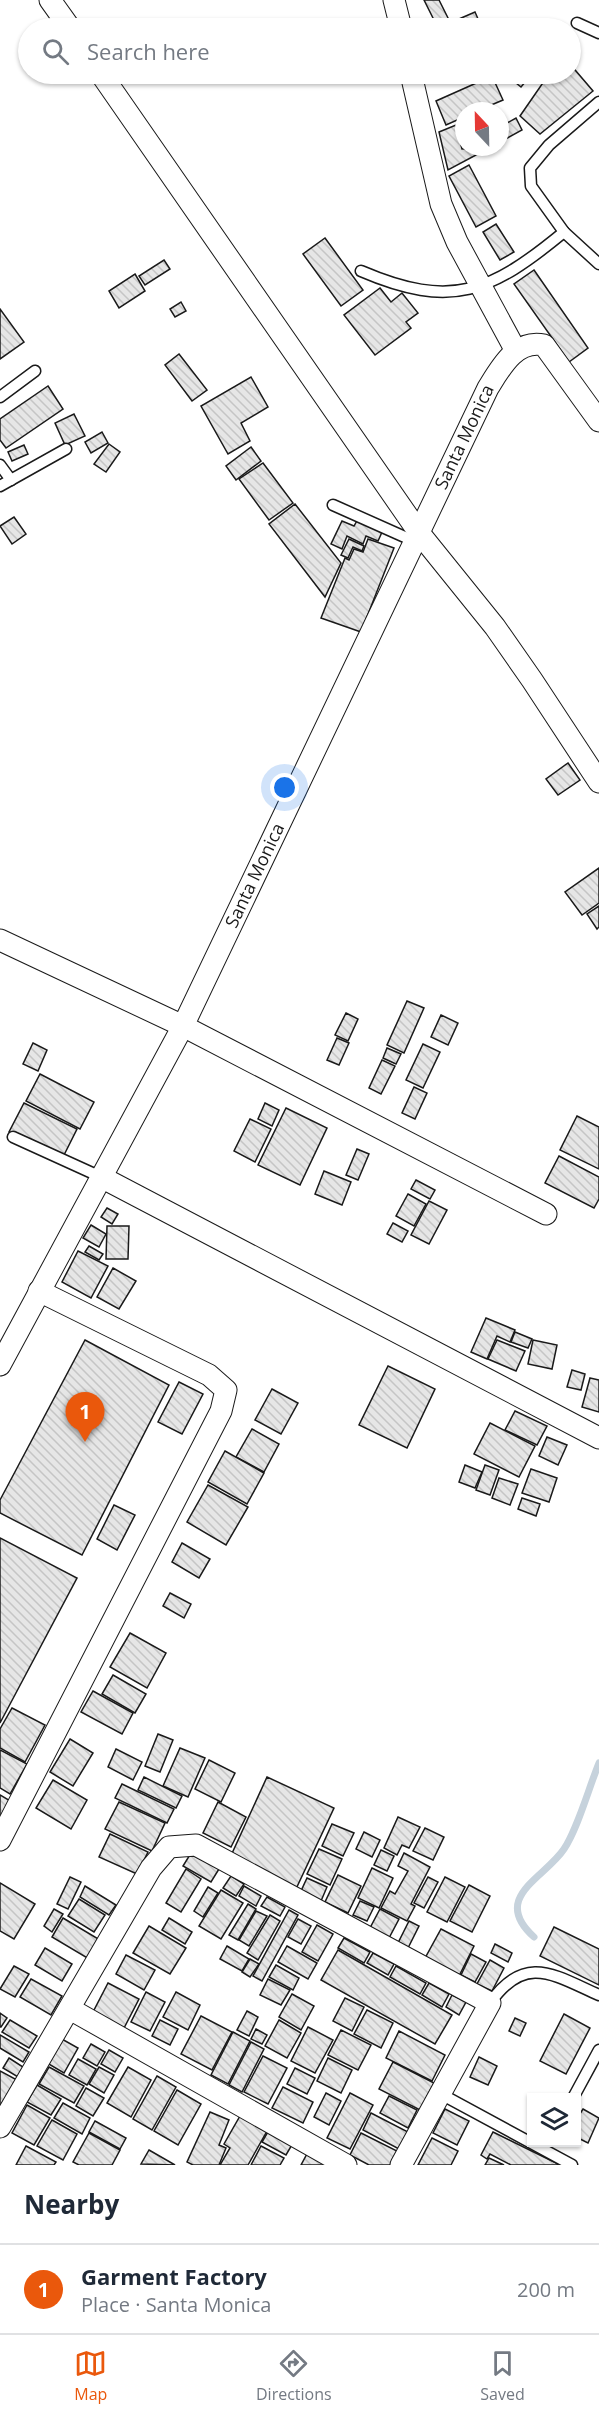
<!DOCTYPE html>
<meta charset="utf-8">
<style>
body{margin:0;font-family:"Open Sans",sans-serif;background:#f6f6f7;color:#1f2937}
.controls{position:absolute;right:18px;bottom:18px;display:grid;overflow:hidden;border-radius:0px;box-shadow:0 2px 4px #0004}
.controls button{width:54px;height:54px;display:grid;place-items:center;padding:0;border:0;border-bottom:2px solid #e0e1e3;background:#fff;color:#1f2937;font:30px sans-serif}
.compass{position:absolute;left:455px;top:102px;width:54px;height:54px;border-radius:50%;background:#fff;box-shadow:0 2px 4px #0004;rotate:338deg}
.you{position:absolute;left:285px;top:788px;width:21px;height:21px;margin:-15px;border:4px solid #fff;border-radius:50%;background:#1a73e8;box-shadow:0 0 0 9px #1a73e833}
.badge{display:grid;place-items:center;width:39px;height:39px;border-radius:50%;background:#ea580c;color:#fff;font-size:20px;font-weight:700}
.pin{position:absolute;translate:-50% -50px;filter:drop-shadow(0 2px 3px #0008)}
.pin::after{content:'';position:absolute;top:32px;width:21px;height:18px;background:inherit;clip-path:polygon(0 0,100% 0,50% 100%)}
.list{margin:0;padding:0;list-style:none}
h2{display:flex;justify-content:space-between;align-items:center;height:78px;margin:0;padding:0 24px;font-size:26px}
h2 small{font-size:20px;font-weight:400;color:#747a83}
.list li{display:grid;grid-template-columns:39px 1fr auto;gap:18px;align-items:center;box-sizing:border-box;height:90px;padding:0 24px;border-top:2px solid #e0e1e3}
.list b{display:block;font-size:22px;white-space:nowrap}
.list p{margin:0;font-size:20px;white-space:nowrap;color:#747a83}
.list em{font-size:20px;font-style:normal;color:#747a83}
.icon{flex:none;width:33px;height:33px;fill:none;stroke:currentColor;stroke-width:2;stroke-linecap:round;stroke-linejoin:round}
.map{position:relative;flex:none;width:599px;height:2165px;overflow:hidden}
.search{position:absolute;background:#fff;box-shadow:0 2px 4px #0004;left:18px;right:18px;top:18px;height:66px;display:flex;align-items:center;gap:15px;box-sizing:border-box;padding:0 21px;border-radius:33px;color:#747a83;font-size:22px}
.sheet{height:168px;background:#fff}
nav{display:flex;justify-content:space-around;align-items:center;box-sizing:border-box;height:84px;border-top:2px solid #e0e1e3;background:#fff;font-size:16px;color:#747a83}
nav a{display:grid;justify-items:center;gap:3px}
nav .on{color:#ea580c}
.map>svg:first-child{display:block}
</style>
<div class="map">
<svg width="599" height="2165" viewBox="0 0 599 2165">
<defs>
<pattern id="building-back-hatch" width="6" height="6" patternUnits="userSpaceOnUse" patternTransform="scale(1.5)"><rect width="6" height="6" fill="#e6e6e6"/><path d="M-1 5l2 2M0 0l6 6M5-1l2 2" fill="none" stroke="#c5c5c5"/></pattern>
</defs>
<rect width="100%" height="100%" fill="#fff"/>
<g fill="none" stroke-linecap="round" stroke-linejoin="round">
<path stroke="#c6d2dc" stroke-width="7" d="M534 1937C490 1897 545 1878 564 1849 578 1828 589 1787 599 1763"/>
</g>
<g fill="url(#building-back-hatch)" stroke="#1a1a1a" stroke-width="1.5">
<path d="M424 0H439L453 28H438Z"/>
<path d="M475 12 482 28H463L459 19Z"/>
<path d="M570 64 593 91 540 134 520 116 549 74H570Z"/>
<path d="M505 74H532L521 87Z"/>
<path d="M492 76 503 100 477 111H464V117L446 125 436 101Z"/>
<path d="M516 118 522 130 500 142V127Z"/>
<path d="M456 125 462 149 491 147 448 170 439 132Z"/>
<path d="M469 165 496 216 476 227 449 176Z"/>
<path d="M496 224 514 252 500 260 483 232Z"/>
<path d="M325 238 363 290 341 306 303 254Z"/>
<path d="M164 260 170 269 145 285 139 276Z"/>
<path d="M534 270 588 348 569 362 514 284Z"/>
<path d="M135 274 145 291 119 308 109 291Z"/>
<path d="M380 288 391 302 402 293 418 313 406 322 411 328 375 355 344 315Z"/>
<path d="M181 302 186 311 175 317 170 309Z"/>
<path d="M0 309 24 342 0 359Z"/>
<path d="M179 354 207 390 192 401 165 365Z"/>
<path d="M251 377 268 407 241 423 250 441 228 454 201 406Z"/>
<path d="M48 386 63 409 6 448 0 440V419Z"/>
<path d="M74 414 85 436 65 445 55 423Z"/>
<path d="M102 432 108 443 91 453 85 442Z"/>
<path d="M109 444 120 452 106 472 94 464Z"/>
<path d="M24 445 28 454 12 461 8 452Z"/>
<path d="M251 447 261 461 236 480 226 466Z"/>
<path d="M263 463 293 503 269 520 239 479Z"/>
<path d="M295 504 341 563 325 597 269 524Z"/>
<path d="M14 517 26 534 12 544 0 526Z"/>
<path d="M358 519 383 530 378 541 366 536 363 544 347 536 342 549 331 544 342 521 354 526Z"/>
<path d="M349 539 364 546 362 551 353 547 348 558 341 555Z"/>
<path d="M368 539 394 548 361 632 321 618 345 558 349 560 354 549 363 552Z"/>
<path d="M568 763 580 780 558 795 546 779Z"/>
<path d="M599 868V903L582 915 565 892Z"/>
<path d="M599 906V927L597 929 587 914Z"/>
<path d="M407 1001 424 1008 404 1053 387 1045Z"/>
<path d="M346 1013 358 1019 348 1041 335 1035Z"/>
<path d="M441 1015 458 1023 448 1045 431 1037Z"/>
<path d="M337 1038 349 1043 339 1065 327 1060Z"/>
<path d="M33 1043 47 1050 38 1071 23 1064Z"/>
<path d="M423 1044 440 1052 423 1088 406 1080Z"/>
<path d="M387 1048 401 1054 396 1064 383 1058Z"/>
<path d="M382 1060 395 1066 381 1094 369 1088Z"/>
<path d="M40 1074 94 1102 80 1129 26 1101Z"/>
<path d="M414 1087 427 1093 415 1119 402 1113Z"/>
<path d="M24 1103 77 1129 62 1159 9 1132Z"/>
<path d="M265 1103 279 1110 272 1126 258 1119Z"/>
<path d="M286 1108 327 1128 300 1185 258 1165Z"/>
<path d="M577 1116 599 1127V1169L560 1150Z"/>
<path d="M250 1119 271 1129 255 1162 234 1151Z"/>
<path d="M357 1149 369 1154 358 1180 346 1175Z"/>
<path d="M559 1156 599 1177V1199L594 1208 545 1183Z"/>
<path d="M324 1171 351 1182 342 1205 315 1194Z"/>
<path d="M416 1180 435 1190 430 1199 411 1189Z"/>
<path d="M408 1194 426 1204 414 1226 396 1216Z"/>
<path d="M429 1201 447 1210 429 1244 411 1235Z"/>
<path d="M107 1208 118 1214 112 1224 101 1217Z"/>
<path d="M393 1223 408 1231 402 1242 387 1234Z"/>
<path d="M91 1225 106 1234 99 1247 83 1238Z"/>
<path d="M107 1226H129L128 1259H106Z"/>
<path d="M89 1246 103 1254 99 1260 85 1252Z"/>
<path d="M78 1251 108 1266 91 1298 62 1282Z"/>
<path d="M113 1268 136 1281 119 1309 97 1297Z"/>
<path d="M486 1318 515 1330 510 1342 497 1336 487 1359 471 1352Z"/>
<path d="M515 1332 532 1339 528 1348 511 1342Z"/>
<path d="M85 1340 169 1385 82 1555 0 1513V1500Z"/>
<path d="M497 1340 525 1351 516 1371 488 1359Z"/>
<path d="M533 1340 557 1345 552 1369 528 1364Z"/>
<path d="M388 1366 435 1389 407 1448 359 1425Z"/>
<path d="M572 1370 585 1374 581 1390 567 1387Z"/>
<path d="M590 1378 599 1380V1412L582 1407Z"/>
<path d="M179 1382 203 1394 182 1434 158 1422Z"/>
<path d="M272 1389 298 1403 281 1434 255 1420Z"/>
<path d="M515 1411 547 1426 537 1445 505 1430Z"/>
<path d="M490 1423 535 1446 519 1477 474 1454Z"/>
<path d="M252 1429 279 1444 264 1472 236 1457Z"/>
<path d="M547 1437 567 1445 558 1465 539 1456Z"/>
<path d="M225 1451 264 1473 247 1504 208 1482Z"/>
<path d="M465 1465 482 1472 475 1488 459 1482Z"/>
<path d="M485 1465 499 1470 490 1495 476 1490Z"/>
<path d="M531 1469 557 1478 549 1502 522 1493Z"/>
<path d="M499 1478 518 1484 510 1505 492 1498Z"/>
<path d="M208 1485 248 1507 226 1545 187 1522Z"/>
<path d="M522 1498 540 1504 536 1516 518 1509Z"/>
<path d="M114 1505 135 1515 117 1550 97 1539Z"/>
<path d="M0 1538 77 1578 0 1723Z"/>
<path d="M182 1543 210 1559 199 1578 172 1562Z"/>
<path d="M170 1593 191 1604 184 1618 163 1606Z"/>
<path d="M130 1633 166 1653 147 1688 110 1667Z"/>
<path d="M113 1675 146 1694 135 1713 102 1694Z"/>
<path d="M93 1691 133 1713 122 1734 81 1712Z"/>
<path d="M12 1708 45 1725 25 1762 0 1748V1729Z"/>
<path d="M158 1734 173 1740 160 1772 145 1766Z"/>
<path d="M70 1739 93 1753 73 1786 50 1772Z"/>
<path d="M180 1748 205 1758 188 1797 163 1786Z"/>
<path d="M116 1749 142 1762 133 1780 108 1767Z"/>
<path d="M0 1750 27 1764 10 1794 0 1788Z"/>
<path d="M209 1760 235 1773 221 1802 195 1789Z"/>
<path d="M144 1777 182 1796 176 1808 138 1790Z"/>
<path d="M267 1777 334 1808 295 1891 229 1860Z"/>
<path d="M53 1780 87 1800 71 1829 36 1808Z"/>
<path d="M122 1784 174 1809 167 1823 115 1798Z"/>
<path d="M0 1795 12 1802 0 1824Z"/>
<path d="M119 1802 165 1823 152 1851 105 1829Z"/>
<path d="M218 1802 246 1817 231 1847 203 1833Z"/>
<path d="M398 1817 420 1827 409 1848 402 1845 397 1855 384 1848Z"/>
<path d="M332 1824 354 1833 343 1856 322 1846Z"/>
<path d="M425 1828 444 1837 433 1860 413 1851Z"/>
<path d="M364 1832 380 1840 372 1857 356 1849Z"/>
<path d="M110 1834 148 1852 137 1874 99 1857Z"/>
<path d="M319 1849 342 1859 330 1885 307 1874Z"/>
<path d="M381 1850 394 1856 387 1871 374 1865Z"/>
<path d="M191 1853 219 1869 211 1882 183 1866Z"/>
<path d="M404 1853 430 1867 411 1904 415 1906 407 1921 381 1908 390 1891 395 1894 408 1871 398 1866Z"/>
<path d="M372 1868 393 1878 379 1908 358 1898Z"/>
<path d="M186 1869 201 1879 181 1912 166 1903Z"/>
<path d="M338 1875 361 1886 348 1913 325 1902Z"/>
<path d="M231 1876 244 1884 236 1896 223 1888Z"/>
<path d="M70 1877 81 1882 68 1909 57 1904Z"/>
<path d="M428 1877 438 1882 424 1908 414 1903Z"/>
<path d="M445 1877 465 1887 447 1922 427 1912Z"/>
<path d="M307 1878 327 1887 321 1901 301 1891Z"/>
<path d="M0 1883 35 1904 14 1939 0 1931Z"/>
<path d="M469 1885 490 1896 472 1932 450 1921Z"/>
<path d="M85 1886 116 1905 109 1915 80 1897Z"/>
<path d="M244 1886 261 1896 256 1906 239 1896Z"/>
<path d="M208 1887 218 1893 203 1917 194 1911Z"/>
<path d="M221 1890 243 1903 221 1939 199 1926Z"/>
<path d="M267 1897 285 1907 280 1916 261 1906Z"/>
<path d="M79 1899 105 1915 94 1932 68 1916Z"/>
<path d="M360 1901 374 1907 367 1921 353 1915Z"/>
<path d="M248 1904 256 1909 238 1940 229 1935Z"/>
<path d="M54 1909 63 1914 52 1932 44 1926Z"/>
<path d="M380 1909 399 1919 389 1938 370 1928Z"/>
<path d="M289 1910 298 1915 262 1981 253 1976Z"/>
<path d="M256 1911 267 1916 249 1946 239 1940Z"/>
<path d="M270 1915 280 1921 258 1960 247 1953Z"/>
<path d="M63 1918 100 1940 89 1959 52 1937Z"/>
<path d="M169 1918 192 1932 185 1944 162 1930Z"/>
<path d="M298 1919 311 1926 301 1944 288 1937Z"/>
<path d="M409 1921 419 1926 408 1948 398 1943Z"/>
<path d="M317 1925 333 1934 318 1961 302 1952Z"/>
<path d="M149 1926 186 1948 170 1974 133 1953Z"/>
<path d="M554 1927 599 1949V1985L540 1956Z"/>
<path d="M441 1929 474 1946 458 1978 424 1960Z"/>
<path d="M344 1938 370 1952 364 1963 338 1948Z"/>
<path d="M495 1944 512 1953 508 1962 491 1953Z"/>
<path d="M227 1946 249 1959 242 1971 220 1959Z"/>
<path d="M287 1946 317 1963 308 1979 278 1962Z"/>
<path d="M45 1948 72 1964 62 1981 35 1965Z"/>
<path d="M338 1950 452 2015 435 2044 321 1980Z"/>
<path d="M373 1953 394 1964 388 1975 367 1963Z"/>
<path d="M471 1954 486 1962 475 1982 461 1975Z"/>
<path d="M126 1955 155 1970 144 1990 116 1974Z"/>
<path d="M250 1959 259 1964 250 1977 242 1972Z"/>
<path d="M490 1960 504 1968 492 1991 477 1984Z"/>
<path d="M276 1965 299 1978 293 1990 269 1977Z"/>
<path d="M14 1966 29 1974 15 1997 0 1989Z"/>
<path d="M396 1966 426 1983 420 1994 390 1977Z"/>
<path d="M31 1979 62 1996 51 2015 20 1997Z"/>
<path d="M268 1979 290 1990 281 2005 260 1995Z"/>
<path d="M108 1983 139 1999 123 2030 92 2014Z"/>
<path d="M429 1983 449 1994 442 2007 422 1995Z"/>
<path d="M146 1992 165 2002 150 2031 131 2022Z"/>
<path d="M176 1992 200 2005 188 2030 163 2017Z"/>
<path d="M292 1994 314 2006 301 2030 279 2017Z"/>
<path d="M452 1995 466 2002 459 2015 446 2007Z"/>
<path d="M345 1998 364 2007 352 2031 333 2021Z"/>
<path d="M367 2010 393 2023 381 2048 354 2034Z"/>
<path d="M247 2011 258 2017 249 2036 237 2030Z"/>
<path d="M0 2013 7 2018 1 2027H0Z"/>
<path d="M564 2014 590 2028 566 2074 540 2061Z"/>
<path d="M201 2016 232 2032 212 2070 181 2054Z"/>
<path d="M515 2018 526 2023 520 2036 509 2031Z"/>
<path d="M10 2020 37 2036 29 2048 2 2032Z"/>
<path d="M160 2020 178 2029 170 2045 152 2036Z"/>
<path d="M279 2020 301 2033 287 2058 265 2046Z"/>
<path d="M308 2027 333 2040 315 2073 291 2061Z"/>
<path d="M256 2029 267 2035 262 2044 251 2039Z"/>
<path d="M341 2030 371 2045 358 2070 328 2055Z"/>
<path d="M399 2031 445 2055 432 2081 386 2058Z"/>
<path d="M233 2032 250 2041 228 2084 211 2075Z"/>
<path d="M0 2035 29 2052 23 2062 0 2048Z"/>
<path d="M60 2038 78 2048 64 2073 47 2063Z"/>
<path d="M251 2042 264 2049 242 2092 229 2085Z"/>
<path d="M91 2044 105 2052 97 2066 83 2058Z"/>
<path d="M109 2050 123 2058 115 2072 101 2064Z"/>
<path d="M263 2056 287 2068 268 2104 244 2092Z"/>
<path d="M479 2057 497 2066 488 2085 470 2077Z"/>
<path d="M9 2058 23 2067 18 2077 3 2068Z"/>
<path d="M328 2058 352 2070 341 2093 317 2081Z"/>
<path d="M78 2059 96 2069 87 2085 69 2075Z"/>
<path d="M393 2062 434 2083 420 2110 379 2089Z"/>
<path d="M49 2067 84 2086 74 2103 39 2084Z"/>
<path d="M99 2067 114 2075 104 2093 89 2084Z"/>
<path d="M128 2067 151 2080 131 2117 107 2103Z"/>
<path d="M295 2068 315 2078 307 2094 287 2084Z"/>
<path d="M0 2071 17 2080 1 2106H0Z"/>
<path d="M157 2076 176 2087 152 2130 133 2119Z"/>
<path d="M37 2085 61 2099 51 2115 27 2102Z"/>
<path d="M283 2087 313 2102 303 2123 272 2108Z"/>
<path d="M86 2088 104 2098 93 2116 76 2106Z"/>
<path d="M177 2090 201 2104 178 2145 154 2131Z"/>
<path d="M326 2093 341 2101 329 2125 314 2117Z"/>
<path d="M350 2093 373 2105 350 2149 327 2138Z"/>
<path d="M389 2096 417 2110 408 2128 380 2113Z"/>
<path d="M63 2103 90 2118 82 2134 54 2118Z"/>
<path d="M27 2105 50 2118 34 2145 12 2133Z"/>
<path d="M445 2109 469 2121 457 2145 433 2133Z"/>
<path d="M583 2109 599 2118 588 2143 576 2137V2120Z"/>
<path d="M210 2112 229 2120 219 2145 226 2148 219 2165H193L187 2162Z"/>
<path d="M371 2113 408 2132 399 2149 363 2130Z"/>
<path d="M240 2116 267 2131 248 2165H220L230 2148 224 2144Z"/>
<path d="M52 2120 77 2134 63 2160 37 2146Z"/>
<path d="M95 2121 126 2138 120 2149 89 2132Z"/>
<path d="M269 2130 293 2143 286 2155 262 2142Z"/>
<path d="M493 2132 560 2165H511L490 2154 487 2159 481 2155Z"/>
<path d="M89 2133 120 2150 112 2165H79L73 2162Z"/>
<path d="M361 2133 397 2151 390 2165H369L350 2155Z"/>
<path d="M432 2138 458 2151 451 2165H418Z"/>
<path d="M26 2146 56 2162 54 2165H16Z"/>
<path d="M261 2146 284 2158 280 2165H251Z"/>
<path d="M149 2150 175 2165 141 2164Z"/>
<path d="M308 2152 331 2165H301Z"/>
<path d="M489 2158 504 2165H485Z"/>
</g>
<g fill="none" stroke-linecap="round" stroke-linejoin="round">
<defs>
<g id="lane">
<path d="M577 23 599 33"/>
<path d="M599 102 549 145 530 168 531 186 564 232 599 264"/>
<path d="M361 271C452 310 491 292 564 232"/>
<path d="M0 397 35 371"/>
<path d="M0 465 11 480"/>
<path d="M0 486 66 449"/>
<path d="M333 505 416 542"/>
<path d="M13 1137 101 1177"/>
<path d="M490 2003C525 1953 554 1975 599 1995"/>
<path d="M439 2093 572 2165"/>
<path d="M573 2098 599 2050"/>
</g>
<g id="street">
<path d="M50 0 70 28"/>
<path d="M394 0 401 28"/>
<path d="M101 74 420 534 495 627 532 680 599 782"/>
<path d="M411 74 441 204 457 242 516 351"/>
<path d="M0 940 183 1026 546 1214"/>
<path d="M101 1177 599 1438"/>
<path id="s1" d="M0 1365 183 1026 488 388C501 367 516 339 544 345L599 421"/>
<path d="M0 1840 221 1411 226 1390 209 1375 39 1291"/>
<path d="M70 2009 346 2165"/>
<path d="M0 2127 151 1868 169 1847 196 1845 490 2003 401 2165"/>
</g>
</defs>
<use href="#lane" stroke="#1a1a1a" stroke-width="13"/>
<use href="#street" stroke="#1a1a1a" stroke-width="23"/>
<use href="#lane" stroke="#fff" stroke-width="10"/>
<use href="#street" stroke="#fff" stroke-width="21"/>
</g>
<g text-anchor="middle" stroke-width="4.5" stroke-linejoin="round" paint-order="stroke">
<g font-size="18" fill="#1a1a1a" stroke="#fff">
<text dy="6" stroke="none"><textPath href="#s1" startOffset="1038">Santa Monica</textPath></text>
<text dy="6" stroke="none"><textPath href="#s1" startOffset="552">Santa Monica</textPath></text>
</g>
</g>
</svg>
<div class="controls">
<button><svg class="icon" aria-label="layers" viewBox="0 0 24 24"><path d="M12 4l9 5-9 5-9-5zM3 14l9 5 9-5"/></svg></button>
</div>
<svg class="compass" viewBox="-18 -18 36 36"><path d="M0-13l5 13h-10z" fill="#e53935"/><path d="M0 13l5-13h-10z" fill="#747a83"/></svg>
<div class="you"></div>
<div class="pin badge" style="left:85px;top:1442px">1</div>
<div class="search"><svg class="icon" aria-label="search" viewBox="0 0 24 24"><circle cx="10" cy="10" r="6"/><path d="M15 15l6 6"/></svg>Search here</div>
</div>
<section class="sheet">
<h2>Nearby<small></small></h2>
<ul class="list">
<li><span class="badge">1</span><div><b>Garment Factory</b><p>Place · Santa Monica</p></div><em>200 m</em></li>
</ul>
</section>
<nav>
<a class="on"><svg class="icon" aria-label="map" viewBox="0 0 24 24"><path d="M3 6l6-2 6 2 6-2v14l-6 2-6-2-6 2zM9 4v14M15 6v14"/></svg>Map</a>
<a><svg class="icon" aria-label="directions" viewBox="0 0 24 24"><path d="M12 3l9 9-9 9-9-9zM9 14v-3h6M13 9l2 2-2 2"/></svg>Directions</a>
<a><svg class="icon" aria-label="saved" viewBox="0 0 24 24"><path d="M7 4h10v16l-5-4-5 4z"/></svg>Saved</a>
</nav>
